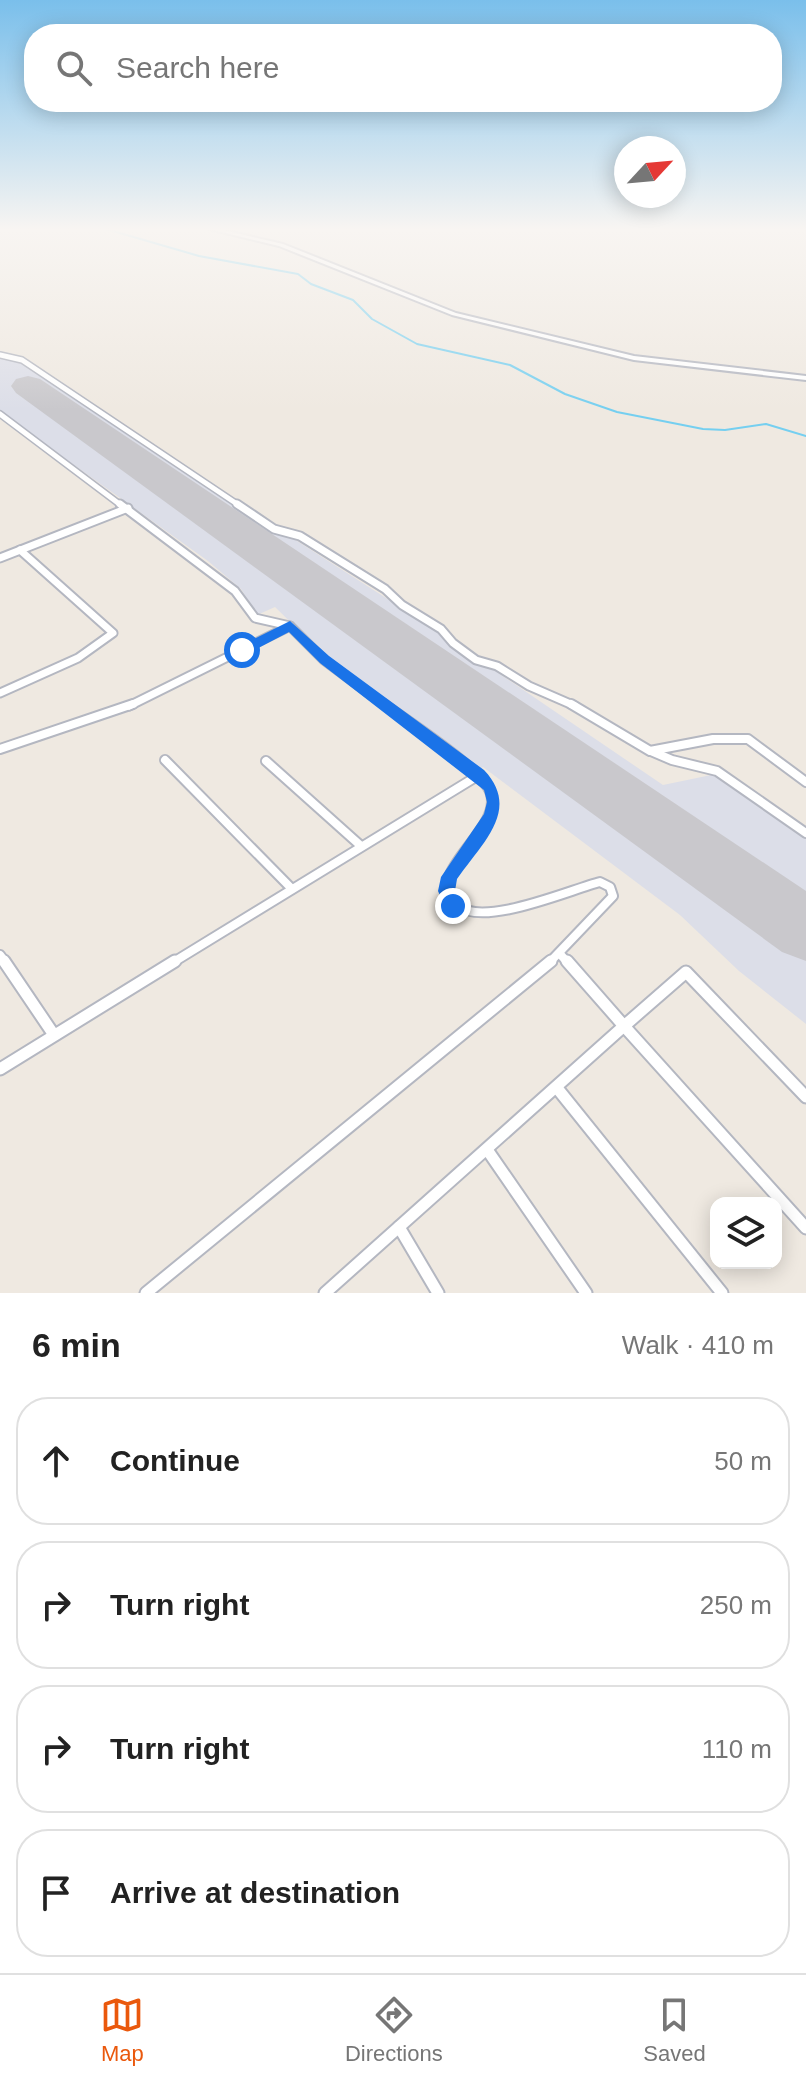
<!DOCTYPE html>
<meta charset="utf-8">
<style>
body{margin:0;font-family:Arial,sans-serif;background:#f6f6f6;color:#222}
.controls{position:absolute;right:24px;bottom:24px;display:grid;overflow:hidden;border-radius:16px;box-shadow:0 4px 20px #0003}
.controls button{width:72px;height:72px;display:grid;place-items:center;padding:0;border:0;border-bottom:2px solid #e0e0e0;background:#fff;color:#222;font:40px sans-serif}
.compass{position:absolute;left:614px;top:136px;width:72px;height:72px;border-radius:50%;background:#fff;box-shadow:0 4px 20px #0003;rotate:64deg}
.stop{position:absolute;width:24px;height:24px;margin:-18px;border:6px solid #1a73e8;border-radius:50%;background:#fff}
.stop.end{background:#1a73e8;border-color:#fff;box-shadow:0 2px 8px #0008}
.list{margin:0;padding:0;list-style:none}
h2{display:flex;justify-content:space-between;align-items:center;height:104px;margin:0;padding:0 32px;font-size:34px}
h2 small{font-size:26px;font-weight:400;color:#767676}
.list li{display:grid;grid-template-columns:52px 1fr auto;gap:24px;align-items:center;box-sizing:border-box;height:128px;margin:0 16px 16px;padding:0 16px;border:2px solid #e0e0e0;border-radius:32px}
.list b{display:block;font-size:30px;white-space:nowrap}
.list em{font-size:26px;font-style:normal;color:#767676}
.icon{flex:none;width:44px;height:44px;fill:none;stroke:currentColor;stroke-width:2;stroke-linecap:round;stroke-linejoin:round}
.map{position:relative;flex:none;width:806px;height:1293px;overflow:hidden}
.search{position:absolute;background:#fff;box-shadow:0 4px 20px #0003;left:24px;right:24px;top:24px;height:88px;display:flex;align-items:center;gap:20px;box-sizing:border-box;padding:0 28px;border-radius:32px;color:#767676;font-size:30px}
.sheet{height:680px;background:#fff}
nav{display:flex;justify-content:space-around;align-items:center;box-sizing:border-box;height:112px;border-top:2px solid #e0e0e0;background:#fff;font-size:22px;color:#767676}
nav a{display:grid;justify-items:center;gap:4px}
nav .on{color:#ea580c}
.map>svg:first-child{display:block}
</style>
<div class="map">
<svg width="806" height="1293" viewBox="0 0 806 1293">
<rect width="100%" height="100%" fill="#efe9e1"/>
<path fill="#dcdee8" d="M0 357 20 361 276 534 294 539 439 632 477 662 491 668 663 785 716 774 806 838V1024L739 971 680 915 483 767 478 771 319 650 275 607 257 615 241 589 208 561 0 412Z"/>
<g fill="none" stroke-linecap="round" stroke-linejoin="round">
<path stroke="#75cff0" stroke-width="2" d="M106 229 199 256 298 274 311 284 353 300 372 319 417 344 510 365 565 394 617 412 703 429 725 430 766 424 806 436"/>
<path fill="#c9c8cc" fill-rule="evenodd" d="M28 376 40 379 806 891V961L782 952 16 393 11 386 16 379Z"/>
<defs>
<g id="street-far3">
<path d="M0 355 22 360 240 506"/>
<path d="M0 414 122 506"/>
</g>
<g id="street-far2">
<path d="M120 504 235 591 255 618 290 626 324 660 386 706"/>
<path d="M237 504 274 529 300 536 385 589 402 605 441 629 453 643 476 660 497 666 529 686 575 706"/>
<path d="M0 558 128 508"/>
<path d="M0 693 78 658 113 633 20 550"/>
<path d="M129 706 290 626"/>
</g>
<g id="street-far1">
<path d="M384 704C407 721 484 770 491 794 502 832 418 875 458 906 485 927 569 890 600 882L610 887 613 896 549 963"/>
<path d="M571 704 650 751 713 739H748L806 782"/>
<path d="M0 749 133 704"/>
<path d="M651 751 672 760 717 771 806 833"/>
<path d="M165 760 292 889"/>
<path d="M266 761 361 846"/>
<path d="M560 954 568 963"/>
<path d="M0 955 6 963"/>
<path d="M172 963 479 775"/>
</g>
<g id="street">
<path d="M4 961 54 1035"/>
<path d="M0 1069 175 961"/>
<path d="M557 1088 722 1293"/>
<path d="M806 1097 686 972 624 1026 806 1228"/>
<path d="M488 1151 586 1293"/>
<path d="M399 1227 438 1293"/>
<path d="M146 1293 551 961"/>
<path d="M325 1293 624 1026 567 961"/>
</g>
<path id="secondary" d="M209 229H219L283 244 456 313 634 356 806 376V380L634 360 452 315 279 246Z"/>
</defs>
<use href="#street-far3" stroke="#b4b7c1" stroke-width="8"/>
<use href="#street-far2" stroke="#b4b7c1" stroke-width="11"/>
<use href="#street-far1" stroke="#b4b7c1" stroke-width="12"/>
<use href="#street" stroke="#b4b7c1" stroke-width="15"/>
<use href="#secondary" stroke="#b4b7c1" stroke-width="4"/>
<use href="#street-far3" stroke="#fff" stroke-width="5"/>
<use href="#street-far2" stroke="#fff" stroke-width="7"/>
<use href="#street-far1" stroke="#fff" stroke-width="8"/>
<use href="#street" stroke="#fff" stroke-width="11"/>
<use href="#secondary" fill="#fff" fill-rule="evenodd"/>
</g>
<linearGradient id="sky" x2="0" y2="1"><stop stop-color="#7abfeb"/><stop offset="0.56" stop-color="#f8f5f2"/><stop offset="1" stop-color="#f8f5f2" stop-opacity="0"/></linearGradient>
<rect width="806" height="410" fill="url(#sky)"/>
<path fill="#1a73e8" d="M290 621 329 656 484 770C522 810 481 844 457 879L455 891 462 906 459 911H447L438 891 441 877 484 814 487 802 484 790 320 663 289 632 247 654H238V647Z"/>
</svg>
<div class="controls">
<button><svg class="icon" aria-label="layers" viewBox="0 0 24 24"><path d="M12 4l9 5-9 5-9-5zM3 14l9 5 9-5"/></svg></button>
</div>
<svg class="compass" viewBox="-18 -18 36 36"><path d="M0-13l5 13h-10z" fill="#e53935"/><path d="M0 13l5-13h-10z" fill="#767676"/></svg>
<div class="stop" style="left:242px;top:650px"></div>
<div class="stop end" style="left:453px;top:906px"></div>
<div class="search"><svg class="icon" aria-label="search" viewBox="0 0 24 24"><circle cx="10" cy="10" r="6"/><path d="M15 15l6 6"/></svg>Search here</div>
</div>
<section class="sheet">
<h2>6 min<small>Walk · 410 m</small></h2>
<ul class="list">
<li><svg class="icon" aria-label="ahead" viewBox="0 0 24 24"><path d="M12 20V5M6 11l6-6 6 6"/></svg><div><b>Continue</b></div><em>50 m</em></li>
<li><svg class="icon" aria-label="right" viewBox="0 0 24 24"><path d="M7 20v-9h11M14 6l5 5-5 5"/></svg><div><b>Turn right</b></div><em>250 m</em></li>
<li><svg class="icon" aria-label="right" viewBox="0 0 24 24"><path d="M7 20v-9h11M14 6l5 5-5 5"/></svg><div><b>Turn right</b></div><em>110 m</em></li>
<li><svg class="icon" aria-label="arrive" viewBox="0 0 24 24"><path d="M6 21V4h12l-3 4 3 4H6"/></svg><div><b>Arrive at destination</b></div></li>
</ul>
</section>
<nav>
<a class="on"><svg class="icon" aria-label="map" viewBox="0 0 24 24"><path d="M3 6l6-2 6 2 6-2v14l-6 2-6-2-6 2zM9 4v14M15 6v14"/></svg>Map</a>
<a><svg class="icon" aria-label="directions" viewBox="0 0 24 24"><path d="M12 3l9 9-9 9-9-9zM9 14v-3h6M13 9l2 2-2 2"/></svg>Directions</a>
<a><svg class="icon" aria-label="saved" viewBox="0 0 24 24"><path d="M7 4h10v16l-5-4-5 4z"/></svg>Saved</a>
</nav>
